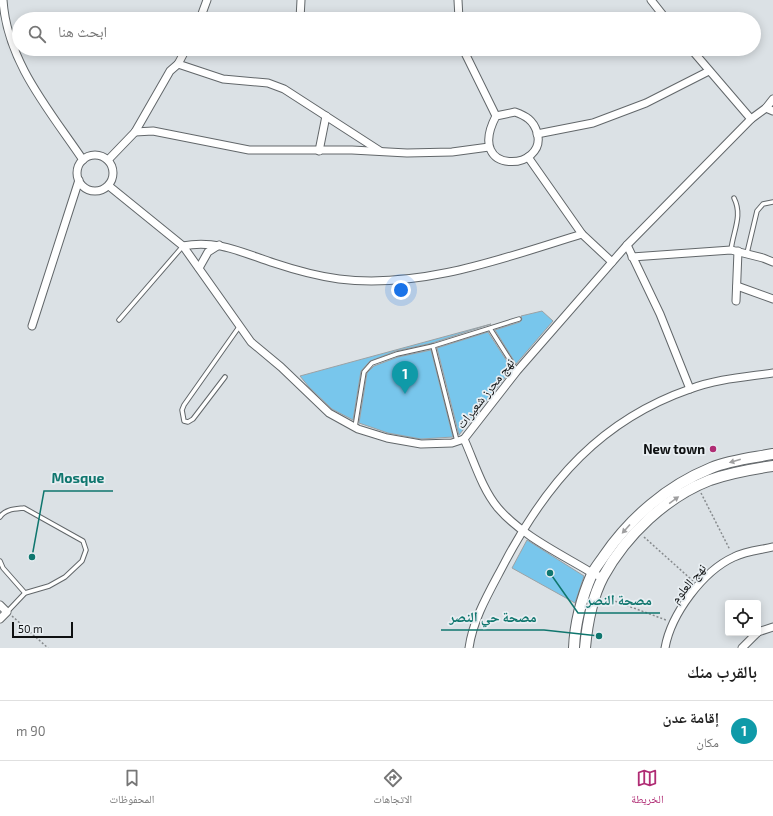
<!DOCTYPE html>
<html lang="ar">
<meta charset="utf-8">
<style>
body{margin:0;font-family:"Exo 2","Noto Naskh Arabic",sans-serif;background:#f2f2f2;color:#222;direction:rtl}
.controls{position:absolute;right:12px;bottom:12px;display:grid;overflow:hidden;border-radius:4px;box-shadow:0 2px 10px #0003}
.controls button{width:36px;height:36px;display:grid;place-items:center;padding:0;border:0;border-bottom:1px solid #e0e0e0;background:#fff;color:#222;font:20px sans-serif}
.scale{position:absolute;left:12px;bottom:10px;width:61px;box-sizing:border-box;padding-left:4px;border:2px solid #0e1011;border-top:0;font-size:11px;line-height:14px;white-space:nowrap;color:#0e1011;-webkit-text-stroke:3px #e8eef2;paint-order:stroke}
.you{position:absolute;left:401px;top:290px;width:14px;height:14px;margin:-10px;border:3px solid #fff;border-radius:50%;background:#1a73e8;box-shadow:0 0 0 6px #1a73e833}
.badge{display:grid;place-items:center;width:26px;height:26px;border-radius:50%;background:#b02c74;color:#fff;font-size:13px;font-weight:700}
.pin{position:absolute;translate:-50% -33px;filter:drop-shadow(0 1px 2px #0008)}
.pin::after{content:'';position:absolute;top:21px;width:14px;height:12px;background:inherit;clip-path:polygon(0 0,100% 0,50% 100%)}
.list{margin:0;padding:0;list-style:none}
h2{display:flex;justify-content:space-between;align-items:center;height:52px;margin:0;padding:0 16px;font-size:17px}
h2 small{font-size:13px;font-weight:400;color:#767676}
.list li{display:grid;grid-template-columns:26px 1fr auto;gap:12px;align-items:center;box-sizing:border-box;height:60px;padding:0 16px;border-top:1px solid #e0e0e0}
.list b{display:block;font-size:15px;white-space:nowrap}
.list p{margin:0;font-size:13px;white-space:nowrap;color:#767676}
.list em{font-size:13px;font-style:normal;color:#767676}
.icon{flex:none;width:22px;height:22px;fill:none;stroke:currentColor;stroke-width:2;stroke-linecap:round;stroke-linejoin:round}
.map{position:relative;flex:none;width:773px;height:648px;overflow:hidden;direction:ltr}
.search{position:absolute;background:#fff;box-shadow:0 2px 10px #0003;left:12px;right:12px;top:12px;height:44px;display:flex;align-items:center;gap:10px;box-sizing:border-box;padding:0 14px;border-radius:22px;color:#767676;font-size:15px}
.sheet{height:112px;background:#fff}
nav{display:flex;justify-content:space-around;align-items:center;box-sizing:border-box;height:56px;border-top:1px solid #e0e0e0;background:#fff;font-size:11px;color:#767676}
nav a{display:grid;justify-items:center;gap:2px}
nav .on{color:#b02c74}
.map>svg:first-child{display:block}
</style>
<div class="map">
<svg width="773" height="648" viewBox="0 0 773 648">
<rect width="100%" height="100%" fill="#dbe1e5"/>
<g fill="#78c6ec" stroke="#9ca2a5">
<path d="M542 311 553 321 516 364 495 330 520 322 522 319 521 316Z"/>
<path d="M491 324 432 343 396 351 370 361 361 371 353 420 332 409 309 387 300 376Z"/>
<path d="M488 332 512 369 459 435 437 348Z"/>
<path d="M431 350 453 437 421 439 388 433 359 423 367 373 374 366 398 357Z"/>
<path d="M527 540 584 576 575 603 512 568Z"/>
</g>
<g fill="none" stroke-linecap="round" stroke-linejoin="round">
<defs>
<g id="lane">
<path d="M731 250C733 231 743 216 734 198"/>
<path d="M747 253 757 211 763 204 773 202"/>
<path d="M119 320 183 246"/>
<path d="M491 330 517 371"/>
<path d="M433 346 457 441"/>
<path d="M225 377 193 419 188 422 184 421 182 410 184 405 239 327"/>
<path d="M355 427 364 372 372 363 397 354 433 346 519 319"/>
<path d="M0 517C5 509 15 509 24 508L83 541 86 550 82 561 65 577 49 586 25 593 7 612"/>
<path d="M0 561 3 568 25 593"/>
</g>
<g id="street">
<path d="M3 0C7 62 50 111 83 160"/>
<path d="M458 0 459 19"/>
<path d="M651 0 666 19"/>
<path d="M200 19 207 0"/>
<path d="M300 19 301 0"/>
<path d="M463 49 496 116"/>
<path d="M691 49 751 119"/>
<path d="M178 64 186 49"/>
<path d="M766 108 773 111"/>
<path d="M515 112C526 116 533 120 537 132 549 171 464 177 496 116Z"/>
<path d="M135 132 153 131 249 150H352L407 153 452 152 489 147"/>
<path d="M537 134 593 123 646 103 709 71"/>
<path d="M319 151 326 116"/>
<circle cx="95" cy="173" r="18"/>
<path d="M528 157 582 234 612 262"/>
<path d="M108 160 135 132 170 71 178 64 223 79 268 83 284 89 380 151"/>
<path d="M109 186 183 246 251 342 281 367 329 413 358 429 387 438 421 444 452 443 464 439"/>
<path d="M627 245 660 314 690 389"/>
<path d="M183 246C216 239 243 253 274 263 295 270 317 276 339 279 422 289 504 258 582 234"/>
<path d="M632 257 731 250 763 258 773 262"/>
<path d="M199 268 208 252 219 245"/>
<path d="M737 286 773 299"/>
<path d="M736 301 738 251"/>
<path d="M32 326 79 180"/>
<path d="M603 578 592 573C561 554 522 536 498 508 482 489 474 461 464 439L517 371 627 245 751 119 766 108 773 99"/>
<path d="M0 605 7 612 0 619"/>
<path d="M758 632 773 627"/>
<path d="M469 648C473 618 491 589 505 562 548 481 601 420 690 389 716 379 745 377 773 373"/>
<path d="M665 648C671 614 703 571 734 557 746 551 760 550 773 547"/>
<path d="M742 648 757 633"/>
</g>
<g id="secondary">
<path d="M574 648C575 623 582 597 592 574 595 568 600 562 604 556 630 518 667 486 711 468 730 460 752 458 773 454"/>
<path d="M585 648C587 625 592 598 603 577 626 535 666 497 710 480 730 473 752 469 773 466"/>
</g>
</defs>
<use href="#lane" stroke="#62676a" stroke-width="5.5"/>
<use href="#street" stroke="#62676a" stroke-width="9"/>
<use href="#secondary" stroke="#62676a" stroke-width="12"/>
<g stroke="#878b8e" stroke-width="1.5" stroke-dasharray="2 2" stroke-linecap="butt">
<path d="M701 493 730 550"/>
<path d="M644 537 693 581"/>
<path d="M604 597 666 620"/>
<path d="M12 616 48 648"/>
</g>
<use href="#lane" stroke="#fff" stroke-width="3.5"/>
<use href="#street" stroke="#fff" stroke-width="7"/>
<use href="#secondary" stroke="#fff" stroke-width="10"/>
</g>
<defs><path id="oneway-solid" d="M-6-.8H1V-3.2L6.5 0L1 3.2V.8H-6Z"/></defs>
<g fill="#9f9fa0">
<use href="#oneway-solid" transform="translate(735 461) rotate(164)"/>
<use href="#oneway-solid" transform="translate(674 500) rotate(-36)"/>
<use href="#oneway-solid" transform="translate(626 529) rotate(132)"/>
</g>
<circle fill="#b02c74" stroke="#e8eef2" stroke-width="1.5" cx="713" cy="449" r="4"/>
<g text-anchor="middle" stroke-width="3.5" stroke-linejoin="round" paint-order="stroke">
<g font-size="13" fill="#0e1011" stroke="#e8eef2">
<text transform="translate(485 393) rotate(-52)" y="5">نهج محرز شعيرات</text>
<text transform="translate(688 583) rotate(-50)" y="5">نهج العلوم</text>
</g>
<g font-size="13" font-weight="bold" fill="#0e1011" stroke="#e8eef2" text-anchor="end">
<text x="705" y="454">New town</text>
</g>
</g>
<path fill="none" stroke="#0f766e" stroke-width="1.5" d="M32 557L44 491H113M550 573L578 613H660M599 636L544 630H441"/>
<g fill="#0f766e" stroke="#e8eef2" stroke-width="1.5">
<circle cx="32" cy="557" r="4"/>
<circle cx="550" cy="573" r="4"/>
<circle cx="599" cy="636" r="4"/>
</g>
<g font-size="14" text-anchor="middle" font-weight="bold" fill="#0f766e" stroke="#e8eef2" stroke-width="3.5" stroke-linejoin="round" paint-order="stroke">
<text x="78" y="483">Mosque</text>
<text x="619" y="605">مصحة النصر</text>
<text x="493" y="622">مصحة حي النصر</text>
</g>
</svg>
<div class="controls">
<button><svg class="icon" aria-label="locate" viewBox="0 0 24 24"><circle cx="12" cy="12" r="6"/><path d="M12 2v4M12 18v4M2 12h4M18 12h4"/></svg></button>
</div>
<div class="scale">50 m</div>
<div class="you"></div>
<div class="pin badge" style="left:405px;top:394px;background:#0f9aa8">1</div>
<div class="search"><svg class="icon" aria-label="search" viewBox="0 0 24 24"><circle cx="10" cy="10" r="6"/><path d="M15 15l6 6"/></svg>ابحث هنا</div>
</div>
<section class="sheet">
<h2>بالقرب منك<small></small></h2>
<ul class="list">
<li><span class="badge" style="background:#0f9aa8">1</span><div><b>إقامة عدن</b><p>مكان</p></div><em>90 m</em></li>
</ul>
</section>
<nav>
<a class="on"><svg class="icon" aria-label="map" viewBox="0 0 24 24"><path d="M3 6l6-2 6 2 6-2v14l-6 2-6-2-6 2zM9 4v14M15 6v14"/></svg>الخريطة</a>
<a><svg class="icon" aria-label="directions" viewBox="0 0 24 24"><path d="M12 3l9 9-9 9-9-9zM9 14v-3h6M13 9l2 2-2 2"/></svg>الاتجاهات</a>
<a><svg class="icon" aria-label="saved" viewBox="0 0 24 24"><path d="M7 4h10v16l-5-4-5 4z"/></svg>المحفوظات</a>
</nav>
